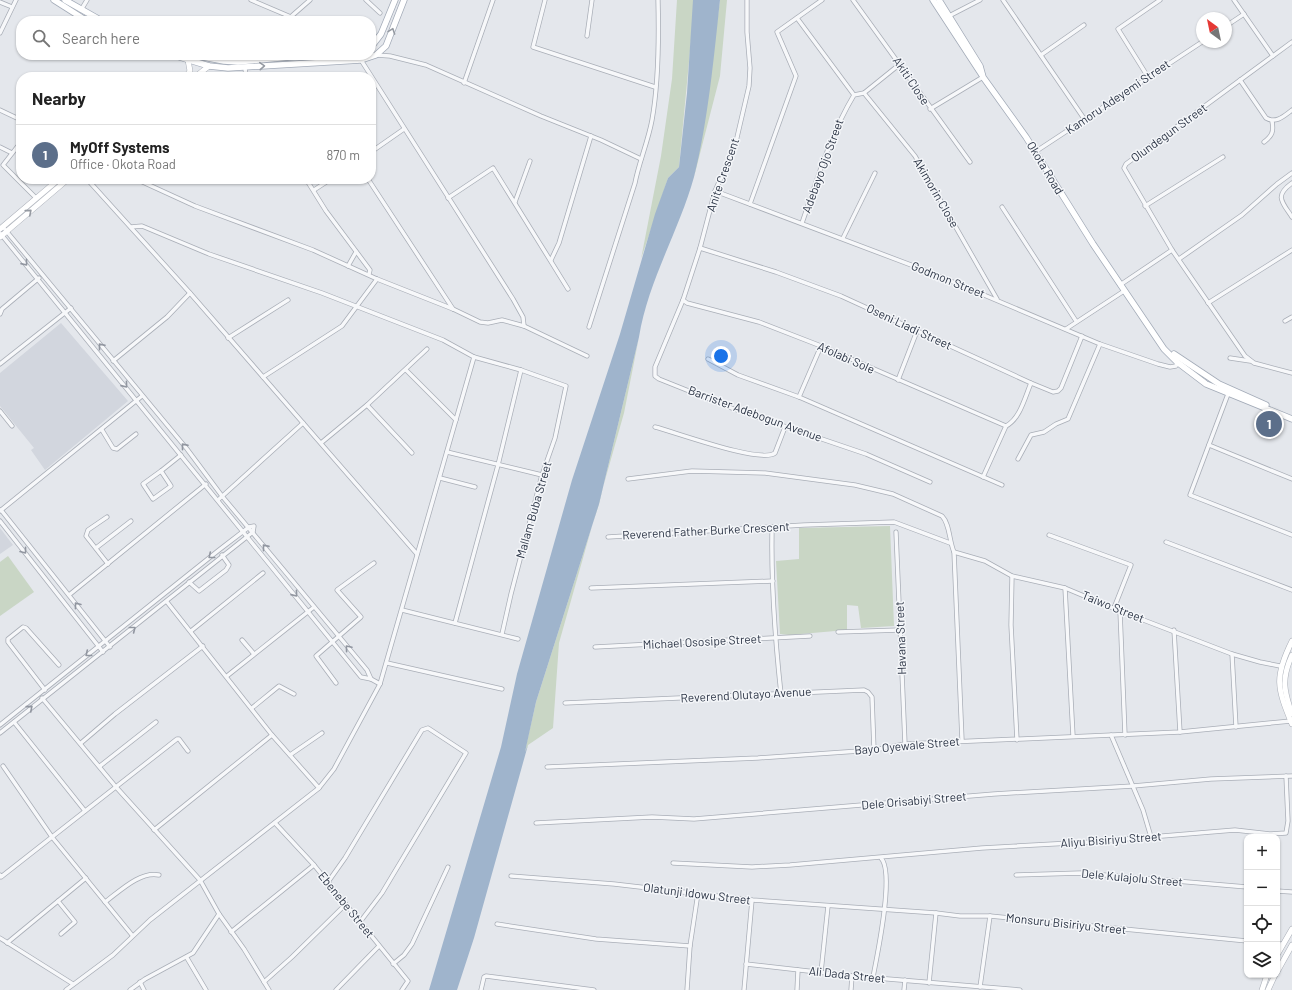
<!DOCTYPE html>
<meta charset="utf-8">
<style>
body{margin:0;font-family:Barlow,sans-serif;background:#f2f2f2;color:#222}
.controls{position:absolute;right:12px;bottom:12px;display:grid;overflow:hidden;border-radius:8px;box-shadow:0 1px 3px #0004}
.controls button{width:36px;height:36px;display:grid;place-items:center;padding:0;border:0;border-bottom:1px solid #e0e0e0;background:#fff;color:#222;font:20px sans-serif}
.compass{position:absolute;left:1196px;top:12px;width:36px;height:36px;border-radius:50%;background:#fff;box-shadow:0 1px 3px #0004;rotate:327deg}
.you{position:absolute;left:721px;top:356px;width:14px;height:14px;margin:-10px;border:3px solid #fff;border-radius:50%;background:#1a73e8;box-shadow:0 0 0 6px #1a73e833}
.badge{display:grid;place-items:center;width:26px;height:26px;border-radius:50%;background:#d93025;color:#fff;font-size:13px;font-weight:700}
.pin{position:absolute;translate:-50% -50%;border:2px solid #fff;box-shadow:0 1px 4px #0006}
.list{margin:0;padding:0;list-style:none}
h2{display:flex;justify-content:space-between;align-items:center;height:52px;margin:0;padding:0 16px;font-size:17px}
h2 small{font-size:13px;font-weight:400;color:#767676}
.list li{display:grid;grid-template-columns:26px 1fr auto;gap:12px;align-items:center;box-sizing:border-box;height:60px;padding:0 16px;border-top:1px solid #e0e0e0}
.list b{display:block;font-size:15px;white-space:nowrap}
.list p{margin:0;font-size:13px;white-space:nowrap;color:#767676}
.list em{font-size:13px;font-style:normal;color:#767676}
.icon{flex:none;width:22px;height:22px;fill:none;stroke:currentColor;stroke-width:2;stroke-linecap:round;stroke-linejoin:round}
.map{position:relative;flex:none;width:1292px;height:990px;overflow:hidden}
.search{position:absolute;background:#fff;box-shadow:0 1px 3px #0004;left:16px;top:16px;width:360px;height:44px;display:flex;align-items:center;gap:10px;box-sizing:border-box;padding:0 14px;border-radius:16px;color:#767676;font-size:15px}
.panel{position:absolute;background:#fff;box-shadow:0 1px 3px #0004;left:16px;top:72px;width:360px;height:112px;border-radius:16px}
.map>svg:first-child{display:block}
</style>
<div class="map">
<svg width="1292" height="990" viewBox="0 0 1292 990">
<rect width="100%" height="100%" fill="#e4e7ec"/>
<g fill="#d2d6de">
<path d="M61 323 128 401 45 470 31 450 34 448 0 406V373Z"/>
<path d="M0 528 13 545 0 554Z"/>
</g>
<g fill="#c9d6c5">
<path d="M677 0H693V19L679 167 668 178 641 259 661 156 672 79Z"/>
<path d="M720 0H727L720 76 694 177 705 114Z"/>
<path d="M639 337 624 413 559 643 553 728 528 745 524 755 536 702 599 504Z"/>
<path d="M890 526 894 626 861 628 858 606 847 605V630L789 635 780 634 776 561 799 559V528Z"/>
<path d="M8 556 34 592 0 616V562Z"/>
</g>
<path fill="#9fb4cc" d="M693 0H720C714 56 708 122 694 177 679 231 648 281 639 337L599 504 536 702 525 752 528 745 474 938 457 990H429L501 747 517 674 572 480 620 334 655 214 668 178 679 167 687 93Z"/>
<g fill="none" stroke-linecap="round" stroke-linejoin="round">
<defs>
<g id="minor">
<path d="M251 0 291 17"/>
<path d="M366 0 380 13"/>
<path d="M545 0 533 47 655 87"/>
<path d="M747 0V32L750 68 749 86 735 146 715 191 700 248 683 300 655 367V376L659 379 734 409 866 454 930 482"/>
<path d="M853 0 970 162"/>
<path d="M1003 0 1085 120"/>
<path d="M1234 0 1273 56"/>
<path d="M0 2 12 7"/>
<path d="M81 10 87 0"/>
<path d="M949 16 980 0"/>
<path d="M797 18 854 95"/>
<path d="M286 21 310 0"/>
<path d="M1226 26 1244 14"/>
<path d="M0 33 16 0"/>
<path d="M587 36 592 0"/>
<path d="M1292 42 1126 164 1124 168 1172 250 1245 356 1254 363 1292 373"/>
<path d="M376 55 390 56 426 65 541 116 601 140 641 159"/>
<path d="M1041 55 1084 25"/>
<path d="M361 60 513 299 523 317 524 326"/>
<path d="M238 62 242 55"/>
<path d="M245 68 246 77"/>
<path d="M1148 77 1118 29 1160 0"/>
<path d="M1240 80 1266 118C1276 124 1284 116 1292 110"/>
<path d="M464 83 493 0"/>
<path d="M864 93 915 156 997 299"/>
<path d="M930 109 983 77"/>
<path d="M0 110 21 120"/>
<path d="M21 142 3 165 36 198"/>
<path d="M1264 142C1272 136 1274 132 1272 121"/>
<path d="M0 147 12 153"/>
<path d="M371 152 404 129"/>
<path d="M1035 152 1202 42"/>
<path d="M87 179 190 293 417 554"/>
<path d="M136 179 195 206 313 250 377 279 453 309 480 322 488 323 502 320 524 326 587 356"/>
<path d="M306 179 326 211 370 270 369 274"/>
<path d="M368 179 453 309"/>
<path d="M237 181 240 179"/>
<path d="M1292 183C1274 196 1282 202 1292 217"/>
<path d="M314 190 331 179"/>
<path d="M715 191 927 271 1100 344 1158 364 1170 367 1176 366 1177 362"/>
<path d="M448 198 493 168 568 289"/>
<path d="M515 202 530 161"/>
<path d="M750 204 796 76 777 32 822 0"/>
<path d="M1145 206 1223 157"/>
<path d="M1002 207 1076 321"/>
<path d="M802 223C817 180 830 135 854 95L864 93 900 64"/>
<path d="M3 227 187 449 222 496 367 670 371 679"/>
<path d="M131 227 142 226 209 254 322 293 443 340 474 357 521 370 566 386 555 438 542 475 511 594 502 634"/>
<path d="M0 233 361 677 371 679 380 684"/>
<path d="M843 238 875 173"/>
<path d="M700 248 776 272 841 296 1031 383 1053 392 1058 391 1061 388 1082 336"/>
<path d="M1179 259 1242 215 1277 184 1292 173"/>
<path d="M551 260 559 243 591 136"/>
<path d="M348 266 356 252"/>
<path d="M1120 285 1172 250"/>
<path d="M683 300 687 303 759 322 821 346 1006 426"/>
<path d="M1208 303 1292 250"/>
<path d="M0 314 2 309 39 278"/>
<path d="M1285 321 1292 317"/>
<path d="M589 327 635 183C639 162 648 142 652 120 659 81 659 40 658 0"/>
<path d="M1066 329 1124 291"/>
<path d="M228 338 288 300"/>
<path d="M1230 358 1250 361"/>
<path d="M708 359 738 375 799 397 821 346"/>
<path d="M113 361 167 317 190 293"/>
<path d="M0 364 71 308"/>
<path d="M406 370 456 420"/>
<path d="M263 377 342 326 377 279"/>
<path d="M898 380 917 331"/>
<path d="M1228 394 1190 495 1292 535"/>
<path d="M799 397 1002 485"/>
<path d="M367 405 412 453"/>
<path d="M0 411 12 426"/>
<path d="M655 427C675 432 761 464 775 453L785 427"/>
<path d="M102 430 113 448 117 449 136 434"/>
<path d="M321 443 367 405 427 349"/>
<path d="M1209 445 1292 479"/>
<path d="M447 452 542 475"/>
<path d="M1018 459 1031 435 1044 432 1056 424 1068 419 1100 344"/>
<path d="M161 471 171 486 153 499 143 484Z"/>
<path d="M161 471 181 455"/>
<path d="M983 477 1006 426C1020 419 1025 397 1031 383"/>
<path d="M440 478 475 487"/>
<path d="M628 479 692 471 765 473 855 485 893 494 942 516C950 524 949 541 954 552L985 561 1012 576 1065 588 1120 611 1232 654 1260 662 1280 666"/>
<path d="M218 500 303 423"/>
<path d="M1 510 110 647"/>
<path d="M0 511 142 396"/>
<path d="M107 517 88 530 86 536 108 564"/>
<path d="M0 521 103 652"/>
<path d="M772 528C771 584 775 639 781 694"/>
<path d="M896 532 905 744"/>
<path d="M1049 535 1131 565 1114 608"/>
<path d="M608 537 804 525 894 522 950 543"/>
<path d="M1166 542 1292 590"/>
<path d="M96 548 131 521"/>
<path d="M954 552 962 740"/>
<path d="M1012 576 1011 625 1017 740"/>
<path d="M189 582 199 591 226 570 229 565 222 555"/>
<path d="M591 588 773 581"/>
<path d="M1065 588 1073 736"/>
<path d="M69 595 206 484"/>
<path d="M167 602 272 735 319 788"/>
<path d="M402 610 518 639"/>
<path d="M1120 611 1125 735"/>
<path d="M455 623 498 465 521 370"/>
<path d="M1174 630 1180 732"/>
<path d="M191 631 263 573"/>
<path d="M838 632 900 630"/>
<path d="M242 640 254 654"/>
<path d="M595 647 810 636"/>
<path d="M1232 654 1236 727"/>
<path d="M387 663 502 689"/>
<path d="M227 676 314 607"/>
<path d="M336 683 316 656 361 617 337 590 374 563"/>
<path d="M45 690 8 642V639L23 627 26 628 59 665"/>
<path d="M42 698 116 787 200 880 219 914 244 949 269 990"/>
<path d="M565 703 864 690 868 692 872 697 874 750"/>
<path d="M252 708 279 686 294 694"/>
<path d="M14 722 85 811"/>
<path d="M0 725 219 550 249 527 254 526 253 532 0 733"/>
<path d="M1111 735 1143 810 1151 837"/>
<path d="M81 743 115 714 203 646"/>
<path d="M290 755 322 733"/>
<path d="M100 766 156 722"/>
<path d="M547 767 758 758 874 750 905 744 1180 732 1291 721"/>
<path d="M275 823 314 865 408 981 402 990"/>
<path d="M536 823 652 817 694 819 994 794 1133 786 1211 779 1292 776"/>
<path d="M154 830 272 735"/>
<path d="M673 863 752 867 790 865 982 848 1090 842 1235 830 1270 834 1286 833 1288 821 1286 776"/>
<path d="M0 875 1 877 52 837 3 766"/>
<path d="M1016 875 1081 873 1247 887"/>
<path d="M511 876 614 884 752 900 936 913 960 916H990L1247 941"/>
<path d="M328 882 345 858 422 730 428 728 466 753 382 893 360 922"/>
<path d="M1277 891 1292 892"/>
<path d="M58 901 75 922 61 934"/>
<path d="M105 902C120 891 140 871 159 875"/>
<path d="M497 924 596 939 690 946"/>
<path d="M231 932 314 865"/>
<path d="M132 935 52 837 177 739H179L188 751"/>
<path d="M0 938 73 984"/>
<path d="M7 943 86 878"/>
<path d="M1277 944H1283"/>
<path d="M187 958 206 990"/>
<path d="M393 964 404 955 412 944 448 867"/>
<path d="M746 964 852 976 1020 990"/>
<path d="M821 972 828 906"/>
<path d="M873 977C877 956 895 873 881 858"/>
<path d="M140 982 144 990"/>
<path d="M264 982 292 957 346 904"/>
<path d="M929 983 936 913"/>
<path d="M980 987 990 916"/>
<path d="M66 990 113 955 150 920 319 788 334 769 380 684 474 357"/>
<path d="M130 990 145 979 193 953 219 914"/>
<path d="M336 990 379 946"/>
<path d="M481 990 484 977 486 976 594 990"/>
<path d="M687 990 690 946 698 893"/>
<path d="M744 990 752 900"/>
<path d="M797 990 798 970"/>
<path d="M851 990 852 976"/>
<path d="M904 990 905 980"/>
</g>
<g id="secondary">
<path d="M186 77 190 71 188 60"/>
<path d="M195 77 209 66"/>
<path d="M0 229 59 179"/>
<path d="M0 237 68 179"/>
<path d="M1292 641C1274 677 1277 688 1292 724"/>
<path d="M1292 655C1281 679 1284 691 1292 714"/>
<path d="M1277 955 1292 929"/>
<path d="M1277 972 1292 945"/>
<path d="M1262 990 1267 975"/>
<path d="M1268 990 1275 975"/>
</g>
<g id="primary">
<path d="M54 0 87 21"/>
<path d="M65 0 102 21"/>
<path d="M933 0 982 75"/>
<path d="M939 0 980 66 983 77 1026 137 1093 244 1164 349 1177 362 1206 384 1292 419"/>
<path d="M371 47 381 34 395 0"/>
<path d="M173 55 209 66 228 68 361 60 376 55 386 46 404 0"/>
<path d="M192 55 224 61 238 62 311 55"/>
<path d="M1174 354 1219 384 1266 405"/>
</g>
</defs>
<use href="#minor" stroke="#a9aeb7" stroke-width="5"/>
<use href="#secondary" stroke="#a9aeb7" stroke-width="6"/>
<use href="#primary" stroke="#a3abb8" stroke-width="7"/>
<use href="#minor" stroke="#f7f8fa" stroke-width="3.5"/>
<use href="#secondary" stroke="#fff" stroke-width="5"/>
<use href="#primary" stroke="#fff" stroke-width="5.5"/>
</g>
<defs><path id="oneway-chevron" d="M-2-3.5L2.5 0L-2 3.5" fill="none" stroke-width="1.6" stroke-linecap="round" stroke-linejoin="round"/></defs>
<g stroke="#959aa2">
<use href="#oneway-chevron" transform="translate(392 31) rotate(-70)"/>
<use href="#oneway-chevron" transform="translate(262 66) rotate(-4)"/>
<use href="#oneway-chevron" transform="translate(29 212) rotate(-41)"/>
</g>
<g stroke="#9196a0">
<use href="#oneway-chevron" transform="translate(25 263) rotate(51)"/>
<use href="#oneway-chevron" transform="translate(101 346) rotate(-129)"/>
<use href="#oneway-chevron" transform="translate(125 385) rotate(51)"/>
<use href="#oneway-chevron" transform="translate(184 446) rotate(-129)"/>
<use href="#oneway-chevron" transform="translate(265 547) rotate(-129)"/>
<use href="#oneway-chevron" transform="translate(24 551) rotate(52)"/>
<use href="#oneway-chevron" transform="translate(211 556) rotate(141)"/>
<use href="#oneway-chevron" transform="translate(295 594) rotate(51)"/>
<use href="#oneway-chevron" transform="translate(77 605) rotate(-128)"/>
<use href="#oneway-chevron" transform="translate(133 629) rotate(-38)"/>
<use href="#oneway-chevron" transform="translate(348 648) rotate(-130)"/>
<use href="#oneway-chevron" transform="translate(88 654) rotate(141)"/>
<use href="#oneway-chevron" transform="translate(30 708) rotate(-40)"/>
</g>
<g text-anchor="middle" stroke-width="3" stroke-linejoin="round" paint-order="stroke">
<g font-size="12" fill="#2b3445" stroke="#f4f6f9">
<text transform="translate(911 81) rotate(56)" y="4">Akiti Close</text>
<text transform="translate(1118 97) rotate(-34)" y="4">Kamoru Adeyemi Street</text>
<text transform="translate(1169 133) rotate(-36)" y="4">Olundegun Street</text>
<text transform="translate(823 166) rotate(-70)" y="4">Adebayo Ojo Street</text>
<text transform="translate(1045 168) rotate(59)" y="4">Okota Road</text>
<text transform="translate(723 175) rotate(-71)" y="4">Anite Crescent</text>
<text transform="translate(936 193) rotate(60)" y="4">Akimorin Close</text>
<text transform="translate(948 280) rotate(22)" y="4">Godmon Street</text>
<text transform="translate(909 327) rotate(25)" y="4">Oseni Liadi Street</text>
<text transform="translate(846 358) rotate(24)" y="4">Afolabi Sole</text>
<text transform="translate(755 414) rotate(20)" y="4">Barrister Adebogun Avenue</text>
<text transform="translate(534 510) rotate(-74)" y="4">Mallam Buba Street</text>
<text transform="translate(706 531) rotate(-3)" y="4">Reverend Father Burke Crescent</text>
<text transform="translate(1113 607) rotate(22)" y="4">Taiwo Street</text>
<text transform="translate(901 638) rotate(-92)" y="4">Havana Street</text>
<text transform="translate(702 642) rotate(-3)" y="4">Michael Ososipe Street</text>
<text transform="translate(746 695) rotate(-3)" y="4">Reverend Olutayo Avenue</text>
<text transform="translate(907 746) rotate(-5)" y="4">Bayo Oyewale Street</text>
<text transform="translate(914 801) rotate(-5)" y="4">Dele Orisabiyi Street</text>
<text transform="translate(1111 840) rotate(-4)" y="4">Aliyu Bisiriyu Street</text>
<text transform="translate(1132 878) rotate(5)" y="4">Dele Kulajolu Street</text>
<text transform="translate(697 894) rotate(7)" y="4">Olatunji Idowu Street</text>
<text transform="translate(346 905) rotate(51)" y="4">Ebenebe Street</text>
<text transform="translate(1066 924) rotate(6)" y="4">Monsuru Bisiriyu Street</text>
<text transform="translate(847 975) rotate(6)" y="4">Ali Dada Street</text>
</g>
</g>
</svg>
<div class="controls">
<button>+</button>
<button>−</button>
<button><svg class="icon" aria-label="locate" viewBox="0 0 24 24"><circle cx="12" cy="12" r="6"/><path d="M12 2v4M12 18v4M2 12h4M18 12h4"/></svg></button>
<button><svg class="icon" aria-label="layers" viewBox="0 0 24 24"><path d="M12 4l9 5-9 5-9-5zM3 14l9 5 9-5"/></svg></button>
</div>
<svg class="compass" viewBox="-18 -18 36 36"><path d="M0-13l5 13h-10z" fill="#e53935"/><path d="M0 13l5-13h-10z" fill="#767676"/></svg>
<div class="you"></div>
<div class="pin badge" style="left:1269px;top:424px;background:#5c6f8a">1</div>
<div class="search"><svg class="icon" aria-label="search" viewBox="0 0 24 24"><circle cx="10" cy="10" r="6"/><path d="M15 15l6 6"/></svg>Search here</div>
<section class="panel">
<h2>Nearby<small></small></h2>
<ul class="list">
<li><span class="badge" style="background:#5c6f8a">1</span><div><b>MyOff Systems</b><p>Office · Okota Road</p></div><em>870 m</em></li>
</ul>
</section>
</div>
